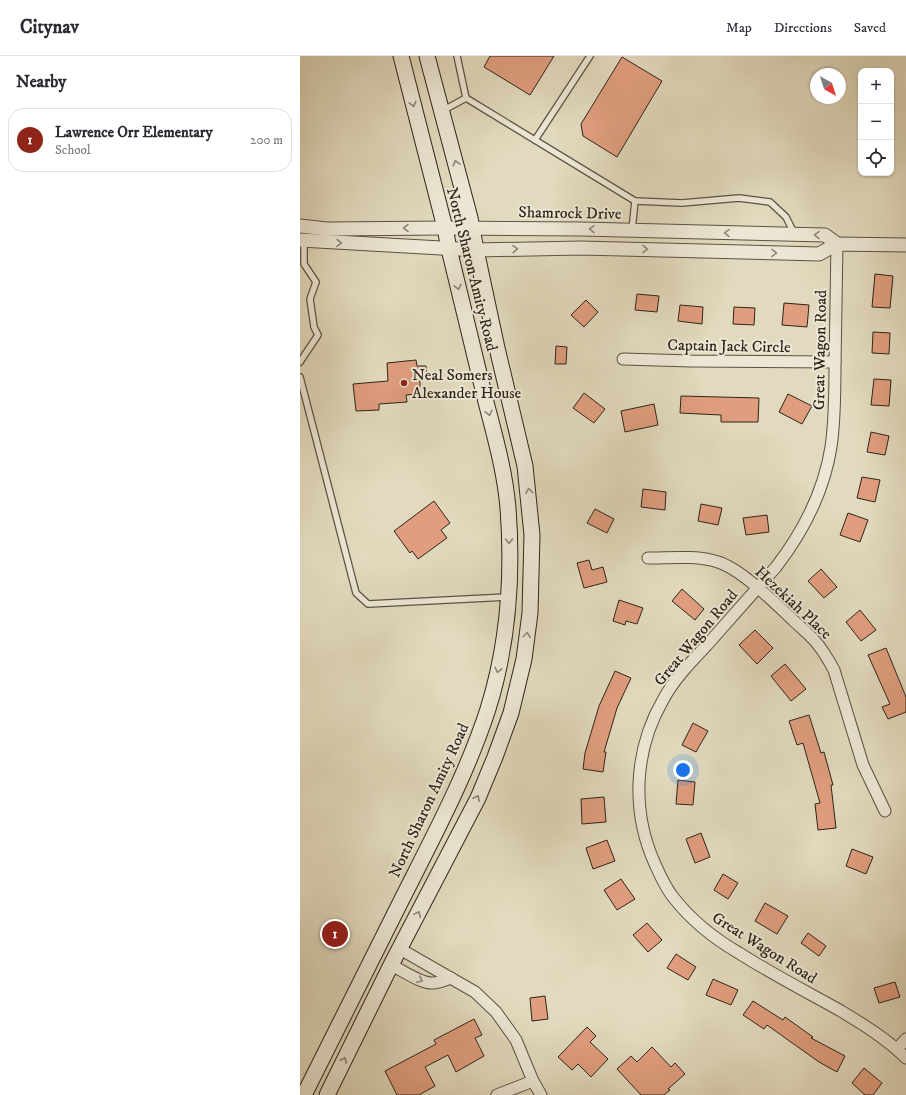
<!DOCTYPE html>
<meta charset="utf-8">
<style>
body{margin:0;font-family:"IM FELL DW Pica",serif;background:#f7f7f7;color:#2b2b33}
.controls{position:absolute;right:12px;top:12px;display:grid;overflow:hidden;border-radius:8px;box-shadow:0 1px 3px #0004}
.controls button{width:36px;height:36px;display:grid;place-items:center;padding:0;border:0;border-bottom:1px solid #e1e1e2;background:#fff;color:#2b2b33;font:20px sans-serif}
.compass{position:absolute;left:510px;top:12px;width:36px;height:36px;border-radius:50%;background:#fff;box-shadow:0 1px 3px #0004;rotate:141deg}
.you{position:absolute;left:383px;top:714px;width:14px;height:14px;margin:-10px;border:3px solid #fff;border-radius:50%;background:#1a73e8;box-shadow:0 0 0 6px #1a73e833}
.badge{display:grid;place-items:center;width:26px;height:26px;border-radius:50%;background:#8f2418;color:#fff;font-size:13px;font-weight:700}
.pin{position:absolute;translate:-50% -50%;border:2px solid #fff;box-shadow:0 1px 4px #0006}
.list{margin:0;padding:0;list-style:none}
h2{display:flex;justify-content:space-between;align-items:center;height:52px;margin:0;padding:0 16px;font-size:17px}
h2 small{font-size:13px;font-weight:400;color:#7c7c81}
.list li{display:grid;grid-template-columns:26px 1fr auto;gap:12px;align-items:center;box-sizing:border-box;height:64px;margin:0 8px 8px;padding:0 8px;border:1px solid #e1e1e2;border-radius:16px}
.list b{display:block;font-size:15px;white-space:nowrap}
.list p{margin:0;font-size:13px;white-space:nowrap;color:#7c7c81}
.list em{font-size:13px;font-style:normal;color:#7c7c81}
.icon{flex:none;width:22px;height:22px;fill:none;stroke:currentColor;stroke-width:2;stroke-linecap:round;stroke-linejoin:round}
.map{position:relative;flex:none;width:606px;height:1039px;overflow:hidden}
header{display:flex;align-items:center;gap:24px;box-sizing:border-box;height:56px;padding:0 20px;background:#fff;border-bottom:1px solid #e1e1e2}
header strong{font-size:19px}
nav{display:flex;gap:22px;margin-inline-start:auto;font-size:14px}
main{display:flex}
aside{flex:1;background:#fff}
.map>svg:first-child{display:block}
</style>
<header>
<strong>Citynav</strong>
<nav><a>Map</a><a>Directions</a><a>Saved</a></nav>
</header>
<main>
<aside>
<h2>Nearby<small></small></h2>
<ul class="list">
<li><span class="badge">1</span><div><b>Lawrence Orr Elementary</b><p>School</p></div><em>200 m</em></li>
</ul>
</aside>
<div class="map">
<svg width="606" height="1039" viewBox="0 0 606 1039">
<rect width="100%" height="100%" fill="#e2dabe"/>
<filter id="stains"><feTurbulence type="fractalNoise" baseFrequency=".005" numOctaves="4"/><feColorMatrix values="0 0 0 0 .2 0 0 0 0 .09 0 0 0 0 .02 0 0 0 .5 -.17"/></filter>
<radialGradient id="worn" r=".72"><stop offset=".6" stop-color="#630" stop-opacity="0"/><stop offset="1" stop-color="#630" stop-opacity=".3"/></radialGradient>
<g fill="#e09e7e" stroke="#2e241a">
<path d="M190 0H254L230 39 184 11Z"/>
<path d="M322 1 362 25 317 101 283 80 281 68Z"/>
<path d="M575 218 593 220 590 252 572 251Z"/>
<path d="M337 238 359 240 357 256 335 254Z"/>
<path d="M286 244 298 256 284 271 271 259Z"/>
<path d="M484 247 509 249 507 271 482 269Z"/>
<path d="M380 249 403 251 402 268 378 265Z"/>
<path d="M434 251 455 252 454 269 433 268Z"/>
<path d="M573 276 590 277 589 298 572 297Z"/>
<path d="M256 290 267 291 266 308H255Z"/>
<path d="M116 304 117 310H126L127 322 120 323V331H116L117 338 106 339 107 346 79 348V354L56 355 53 328 88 325 87 307Z"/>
<path d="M574 323 591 324 589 350 571 349Z"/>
<path d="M284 337 305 353 294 367 273 352Z"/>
<path d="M488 338 512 350 502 368 479 356Z"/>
<path d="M381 340 459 342 458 366H421V359L380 357Z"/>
<path d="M354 348 358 369 325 376 321 355Z"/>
<path d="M571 376 589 380 585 399 567 396Z"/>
<path d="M562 421 580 424 575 446 557 442Z"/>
<path d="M343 433 366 436 365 454 341 451Z"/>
<path d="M134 445 150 467 141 474 147 482 118 503 112 495 110 497 94 475Z"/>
<path d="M401 448 422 452 418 469 398 465Z"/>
<path d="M295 453 314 463 307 477 287 467Z"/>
<path d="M548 457 568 464 560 486 540 479Z"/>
<path d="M467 459 469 476 446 479 443 462Z"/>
<path d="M289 504 292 514 303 511 307 526 284 532 277 507Z"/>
<path d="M521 513 537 531 524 542 508 525Z"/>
<path d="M382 533 404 553 395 564 372 545Z"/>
<path d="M319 544 343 552 337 568 326 565 325 569 313 565Z"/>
<path d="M560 554 576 574 561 585 546 566Z"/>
<path d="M455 574 473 592 457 608 439 589Z"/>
<path d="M586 592 606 641V656L588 663 582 651 590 648 568 599Z"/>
<path d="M485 608 506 633 491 645 471 620Z"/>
<path d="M315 615 331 622 317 652 304 696H306L303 716 283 713 285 697 299 650Z"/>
<path d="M509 659 521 697 524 696 533 729H531L536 772 518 774 515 748 520 747 503 687 497 689 489 665Z"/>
<path d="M393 667 408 675 396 696 382 689Z"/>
<path d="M378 724 395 726 393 749 376 748Z"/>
<path d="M304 741 306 766 282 768 281 743Z"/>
<path d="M401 777 410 801 395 807 386 783Z"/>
<path d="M307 784 315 805 293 813 286 792Z"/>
<path d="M552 793 573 801 566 818 546 810Z"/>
<path d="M423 818 438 827 428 843 414 834Z"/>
<path d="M321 823 335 843 317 854 304 834Z"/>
<path d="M465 847 488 860 477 878 455 865Z"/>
<path d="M347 867 362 884 348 896 333 879Z"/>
<path d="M508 877 526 890 519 900 501 887Z"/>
<path d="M376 898 396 911 388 924 367 912Z"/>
<path d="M413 923 438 934 431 949 406 939Z"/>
<path d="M595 926 600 941 579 947 574 932Z"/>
<path d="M245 940 248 963 232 965 230 942Z"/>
<path d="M453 945 483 964 485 961 513 981 511 982 545 1000 537 1016 519 1006 467 969 464 973 443 959Z"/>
<path d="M174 963 182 979 175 982 184 1000 156 1016 148 999 125 1011 135 1030 119 1039H97L85 1015 136 988 134 984Z"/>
<path d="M287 971 296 980 290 986 308 1003 291 1021 278 1008 272 1014 258 1001Z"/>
<path d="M352 991 371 1011 375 1007 385 1018 368 1033 370 1034 364 1039H341L317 1013 331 1000 337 1006Z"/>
<path d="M564 1012 582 1027 573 1039H565L552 1027Z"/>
</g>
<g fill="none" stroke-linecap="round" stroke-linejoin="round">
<defs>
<g id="service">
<path d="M157 0 166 42"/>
<path d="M142 55 166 42 335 145 332 174"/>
<path d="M235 84 290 0"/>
<path d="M335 145 382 147 439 142 470 146 486 161 494 177"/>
<path d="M0 306 18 279 14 271 10 243 16 226 4 208V183"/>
<path d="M0 321 56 537 68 548 207 541"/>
</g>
<g id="minor">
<path d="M537 188C536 228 536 269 535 309 535 336 535 364 531 391 524 435 503 476 476 511 453 537 430 563 407 589 391 606 374 623 363 644 334 694 331 755 355 808 360 819 365 831 373 841 391 864 413 882 439 897 472 918 507 936 541 955 564 969 587 983 606 1002"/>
<path d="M323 303 391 305 535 306"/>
<path d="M348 502C370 502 396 499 418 506 441 513 475 547 493 564 500 571 509 578 515 585 523 594 528 603 534 614L563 709 585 755"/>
<path d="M100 893 175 936 196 956 216 984 233 1025 241 1039"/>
<path d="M91 909C102 914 121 928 133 927 139 927 145 924 151 922"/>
<path d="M597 993 606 983"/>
<path d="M197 1039 233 1025"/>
</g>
<g id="tertiary">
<path d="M0 170 27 173 145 172 281 173 525 179 537 188"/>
<path d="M0 184 176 194 281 192 519 198 537 188 606 189"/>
</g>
<g id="secondary">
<path d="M4 1039C36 976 67 912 99 849 131 785 166 721 188 653 208 589 213 518 208 452 205 416 195 381 186 346 174 295 161 244 149 193L145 172 101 0"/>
<path d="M27 1039 91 909 178 742 195 701 211 657 224 603 230 557 232 479 225 410 197 292 176 194 170 162 127 0"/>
</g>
</defs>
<use href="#service" stroke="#5b5243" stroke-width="8"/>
<use href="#minor" stroke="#5b5243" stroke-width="13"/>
<use href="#tertiary" stroke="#5b5243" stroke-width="15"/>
<use href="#secondary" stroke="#2e241a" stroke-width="17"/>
<use href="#service" stroke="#ece7d5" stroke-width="5.5"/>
<use href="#minor" stroke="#ece7d5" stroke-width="11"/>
<use href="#tertiary" stroke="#ece7d5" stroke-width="13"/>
<use href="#secondary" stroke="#ece7d5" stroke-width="15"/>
</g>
<defs><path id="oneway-chevron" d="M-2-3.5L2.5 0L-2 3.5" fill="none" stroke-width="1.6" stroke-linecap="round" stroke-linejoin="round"/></defs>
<g stroke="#8d8678">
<use href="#oneway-chevron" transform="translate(113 48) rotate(76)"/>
<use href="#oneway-chevron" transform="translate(156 107) rotate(-105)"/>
<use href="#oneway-chevron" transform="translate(106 172) rotate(179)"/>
<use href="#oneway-chevron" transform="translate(292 173) rotate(-179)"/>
<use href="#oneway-chevron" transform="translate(427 177) rotate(-179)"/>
<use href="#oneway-chevron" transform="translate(517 179) rotate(-179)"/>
<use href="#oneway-chevron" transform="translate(39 187) rotate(3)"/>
<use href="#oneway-chevron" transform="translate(215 193) rotate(-1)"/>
<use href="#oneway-chevron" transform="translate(345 193) rotate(1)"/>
<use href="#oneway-chevron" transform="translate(474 197) rotate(1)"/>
<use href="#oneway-chevron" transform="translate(158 231) rotate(76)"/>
<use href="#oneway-chevron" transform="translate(189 357) rotate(76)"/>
<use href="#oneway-chevron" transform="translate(229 435) rotate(-97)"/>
<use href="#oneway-chevron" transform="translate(209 485) rotate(89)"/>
<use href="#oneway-chevron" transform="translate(227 579) rotate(-82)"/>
<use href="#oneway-chevron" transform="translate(198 614) rotate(103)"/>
<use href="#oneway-chevron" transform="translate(177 742) rotate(-64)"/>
<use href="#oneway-chevron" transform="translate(118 858) rotate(-63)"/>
<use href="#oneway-chevron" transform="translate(120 924) rotate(25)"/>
<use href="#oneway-chevron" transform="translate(44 1004) rotate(-64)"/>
</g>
<circle fill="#8f2418" stroke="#ece7d5" stroke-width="1.5" cx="104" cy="327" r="4"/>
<g text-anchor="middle" stroke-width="4" stroke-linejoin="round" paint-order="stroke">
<g font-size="16" fill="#2e241a" stroke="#ece7d5">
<text transform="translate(270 156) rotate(1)" y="6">Shamrock Drive</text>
<text transform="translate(173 213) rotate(76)" y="6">North Sharon Amity Road</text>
<text transform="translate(429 289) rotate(1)" y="6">Captain Jack Circle</text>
<text transform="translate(519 294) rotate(-89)" y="6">Great Wagon Road</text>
<text transform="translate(494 546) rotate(43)" y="6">Hezekiah Place</text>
<text transform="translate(395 581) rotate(-50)" y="6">Great Wagon Road</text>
<text transform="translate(128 744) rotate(-65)" y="6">North Sharon Amity Road</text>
<text transform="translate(465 891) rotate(32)" y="6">Great Wagon Road</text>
</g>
<g font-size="16" fill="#2e241a" stroke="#ece7d5" text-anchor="start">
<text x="112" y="324">Neal Somers<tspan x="112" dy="18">Alexander House</tspan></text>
</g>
</g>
<rect width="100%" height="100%" filter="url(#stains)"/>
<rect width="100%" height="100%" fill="url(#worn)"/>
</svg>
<div class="controls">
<button>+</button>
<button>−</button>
<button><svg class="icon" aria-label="locate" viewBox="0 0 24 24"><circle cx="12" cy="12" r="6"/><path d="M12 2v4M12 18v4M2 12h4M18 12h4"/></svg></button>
</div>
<svg class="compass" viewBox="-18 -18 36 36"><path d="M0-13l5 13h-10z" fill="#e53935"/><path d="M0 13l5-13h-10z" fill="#7c7c81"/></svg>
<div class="you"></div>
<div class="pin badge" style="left:35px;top:878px">1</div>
</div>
</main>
